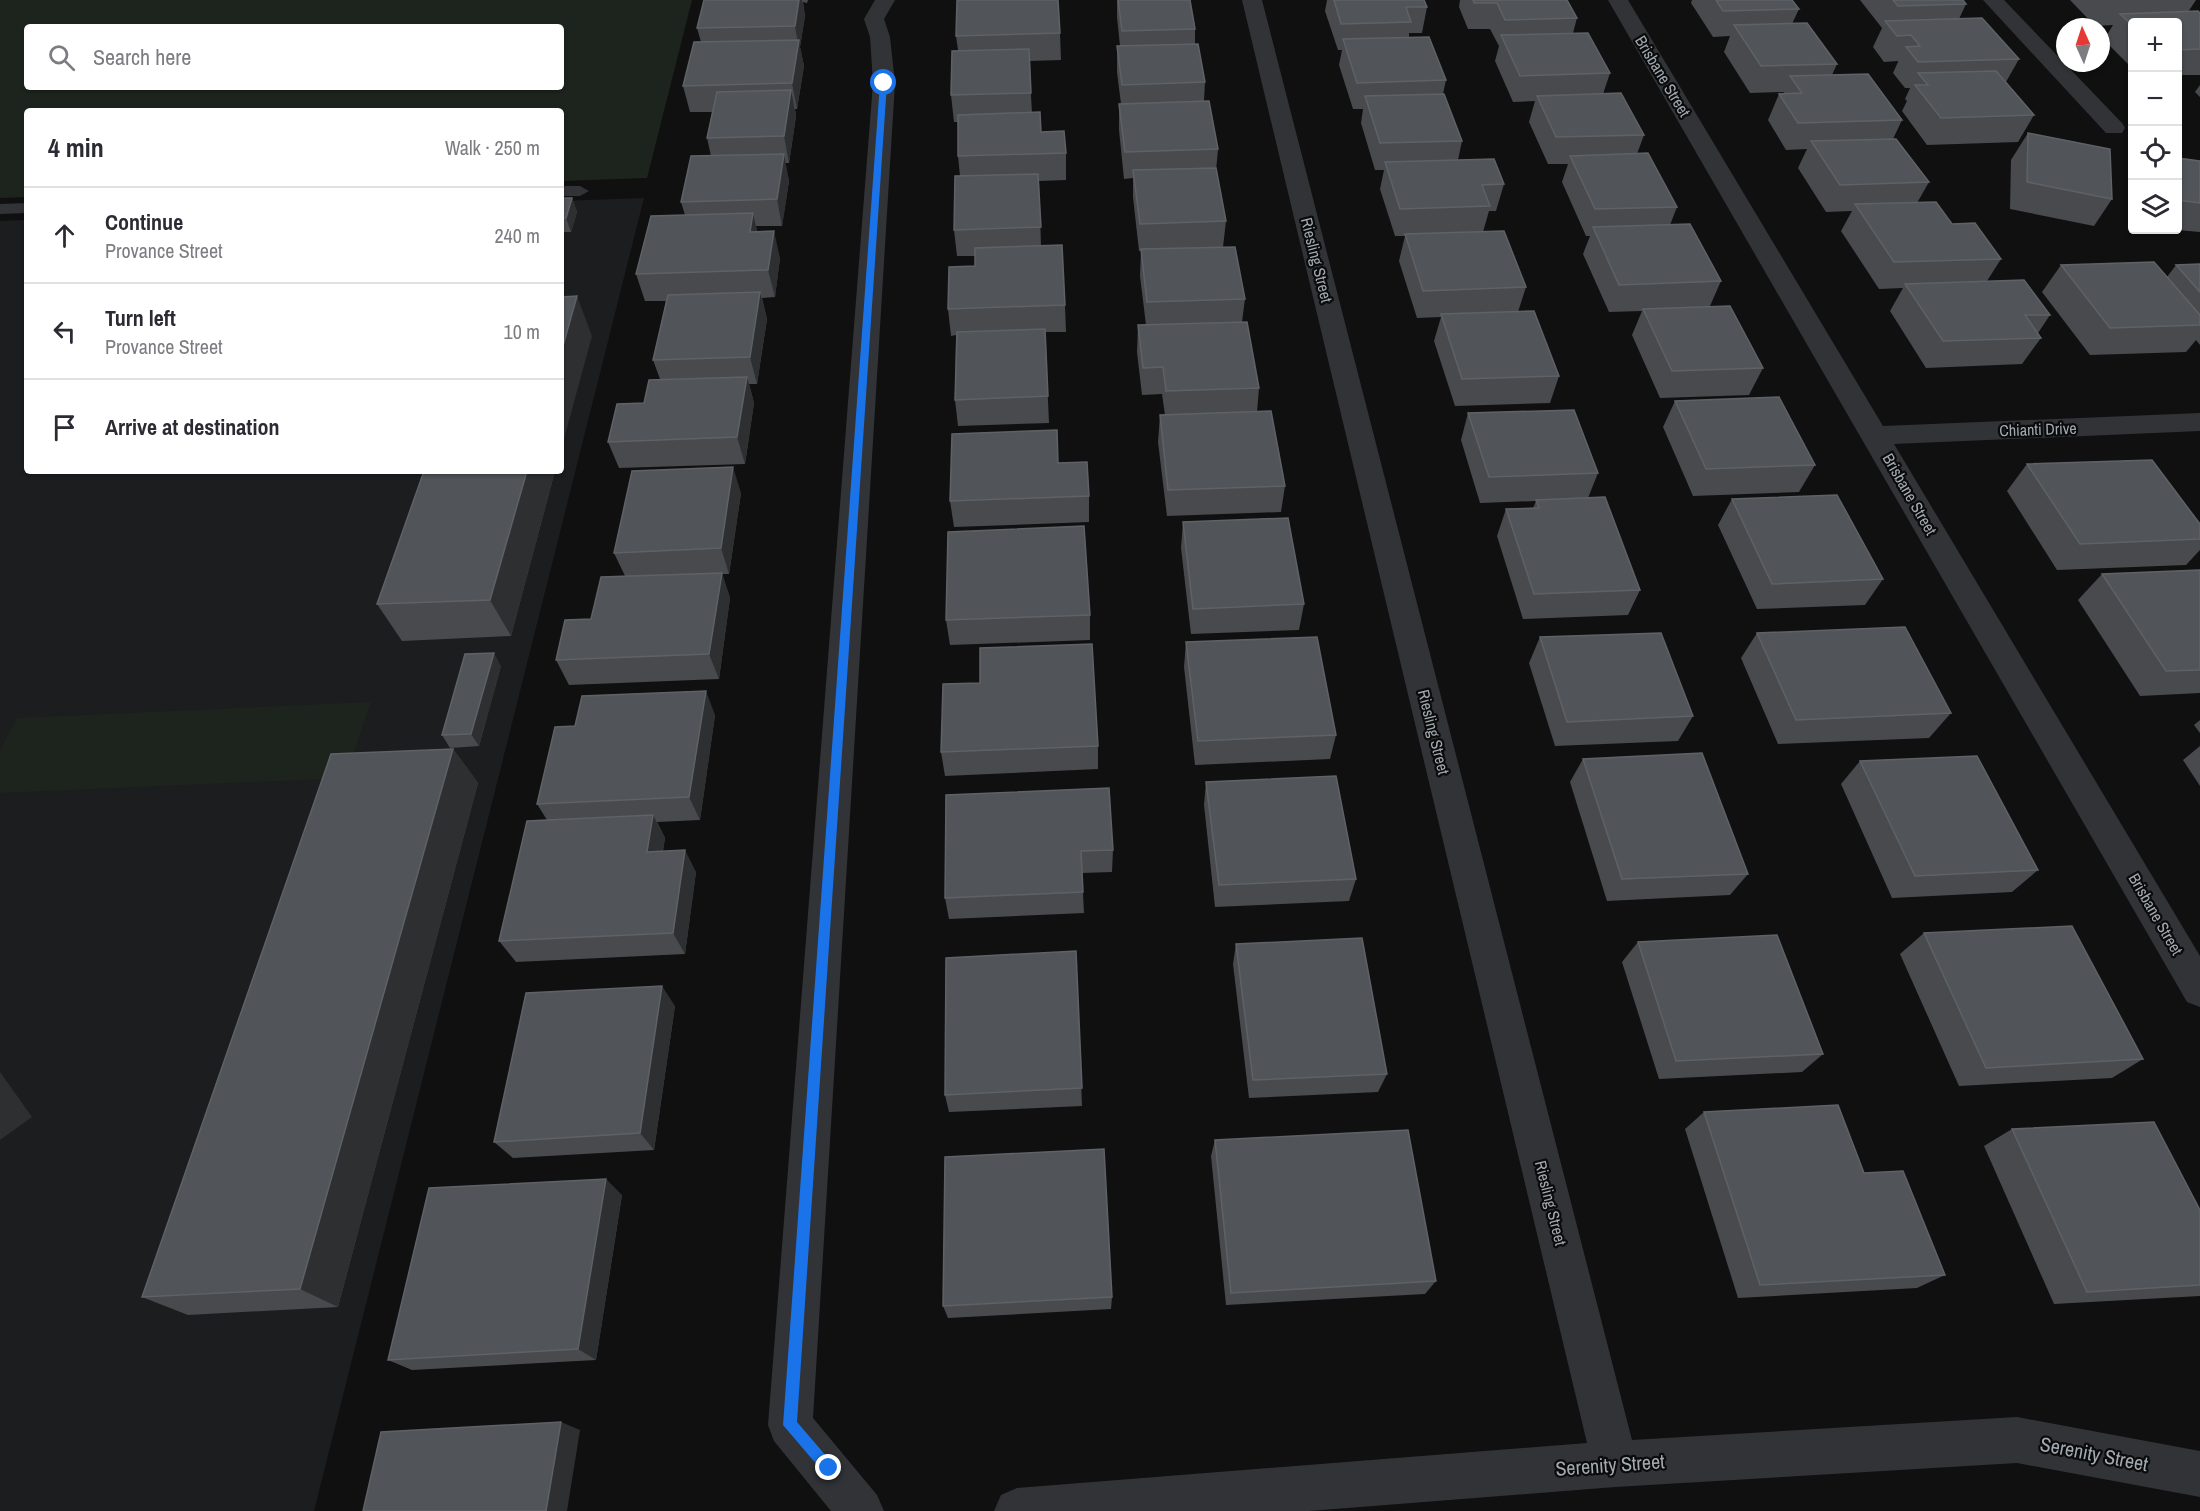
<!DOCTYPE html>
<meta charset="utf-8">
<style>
body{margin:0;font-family:"Archivo Narrow",sans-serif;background:#f7f7f7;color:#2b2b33}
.controls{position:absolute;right:18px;top:18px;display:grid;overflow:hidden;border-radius:6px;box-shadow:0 2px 4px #0004}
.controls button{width:54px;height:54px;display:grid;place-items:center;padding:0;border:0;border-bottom:2px solid #e1e1e2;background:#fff;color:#2b2b33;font:30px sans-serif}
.compass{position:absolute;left:2056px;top:18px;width:54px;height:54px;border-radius:50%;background:#fff;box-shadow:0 2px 4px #0004;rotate:357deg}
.stop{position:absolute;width:18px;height:18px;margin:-14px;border:4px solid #1a73e8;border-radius:50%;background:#fff}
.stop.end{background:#1a73e8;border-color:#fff;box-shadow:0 2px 6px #0008}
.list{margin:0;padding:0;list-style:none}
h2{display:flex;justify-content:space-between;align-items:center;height:78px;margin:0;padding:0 24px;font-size:26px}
h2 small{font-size:20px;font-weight:400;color:#7c7c81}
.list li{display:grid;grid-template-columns:39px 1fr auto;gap:18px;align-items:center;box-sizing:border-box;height:96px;padding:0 24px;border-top:2px solid #e1e1e2}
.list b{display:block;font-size:22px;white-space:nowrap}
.list p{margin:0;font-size:20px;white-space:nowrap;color:#7c7c81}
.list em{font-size:20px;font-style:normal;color:#7c7c81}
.icon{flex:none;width:33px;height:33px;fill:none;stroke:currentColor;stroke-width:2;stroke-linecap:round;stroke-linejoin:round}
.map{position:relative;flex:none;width:2200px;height:1511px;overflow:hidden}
.search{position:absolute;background:#fff;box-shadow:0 2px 4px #0004;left:24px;top:24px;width:540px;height:66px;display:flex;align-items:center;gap:15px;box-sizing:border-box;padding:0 21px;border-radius:6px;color:#7c7c81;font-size:22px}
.panel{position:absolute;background:#fff;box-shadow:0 2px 4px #0004;left:24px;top:108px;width:540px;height:366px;border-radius:6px}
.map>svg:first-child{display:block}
</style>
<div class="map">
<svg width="2200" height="1511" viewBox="0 0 2200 1511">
<rect width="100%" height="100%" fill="#101011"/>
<path fill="#1c1d1e" d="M644 198 314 1511H0V221L27 220V471H561V201Z"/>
<g fill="#1d241d" fill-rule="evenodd">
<path d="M0 0H692L647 178 561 181V111H27V197L0 198ZM27 27H561V87H27Z"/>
<path d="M371 702 345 778 0 793V750L17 718Z"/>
</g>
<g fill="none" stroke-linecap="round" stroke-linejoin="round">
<g fill="#313336" fill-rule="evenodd">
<path d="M561 186H580L589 191 580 196H561Z"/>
<path d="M27 203V213L0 214V204Z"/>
</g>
<g fill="#313336" fill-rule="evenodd">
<path d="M875 0H895L884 19 890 37 895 83 813 1418 877 1495 884 1511H831L774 1441 768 1425 873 83 870 37 864 19Z"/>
<path d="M1242 0H1262L1632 1440 2017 1417 2200 1451V1497L2017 1463 1615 1487 1309 1511H994L1001 1495 1017 1488 1587 1443Z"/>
<path d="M1608 0H1628L1883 426 2200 413V431L1894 444 2200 956V1007L2187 1002Z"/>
<path d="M1983 0H2004L2122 123 2125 128 2122 133H2106Z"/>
</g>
</g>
<g fill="#484a4e">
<path d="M704 0H808L807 3 803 2 805 16 800 47 804 66 797 109H795L796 116 789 163H785L789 181 782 226H756L757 231 780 258 775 297 762 298 767 319 757 384H749L754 403 745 464 619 468 608 442 644 403 660 379 653 360 666 301H645L636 274 685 215 681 202 711 156 707 138 712 112H690L683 86 701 42 697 28Z"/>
<path d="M1117 0H1190L1195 29V44L1205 82 1204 101 1218 149 1216 171 1226 221 1223 247 1245 299 1242 322 1259 388 1257 412 1285 486 1281 512 1167 516 1158 442 1160 415H1165L1162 394 1142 395 1137 352 1138 325H1146L1140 276 1141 251H1139L1133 197V178L1124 179 1119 130V104H1121L1117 72V46H1120L1117 17Z"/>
<path d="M1327 0H1424L1427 7 1422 33H1409V37L1446 80 1443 94 1462 141 1458 160 1504 184 1496 211H1489L1483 232 1526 287 1518 312 1559 376 1550 403 1455 406 1434 341 1441 317 1417 318 1399 261 1405 236H1395L1380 189 1384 170H1375L1361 123 1363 109H1353L1339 65 1342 50H1338L1325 11Z"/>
<path d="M1460 0H1567L1577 18 1573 33 1610 73 1603 94 1644 135 1637 154 1677 207 1670 225 1721 281 1710 306 1763 368 1749 395 1660 398 1632 335 1642 311 1609 312 1583 254 1590 236H1586L1562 182 1568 164H1548L1529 122 1535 101 1513 102 1495 61 1499 46 1490 29H1468L1459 7Z"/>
<path d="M1692 0H1792L1799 9 1792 24 1837 64 1832 75 1902 120 1893 139 1929 182 1917 203 1952 224 2001 259 1987 281 2050 315 2038 333 2041 338 2022 364 1926 368 1890 311 1903 288 1879 289 1841 231 1852 211 1826 212 1798 168 1807 149 1786 150 1768 120 1779 94H1783L1784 92 1750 93 1724 52 1730 36 1713 37 1691 3Z"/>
<path d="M1860 0H1963L1966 4 1959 19 2019 59 2006 82 2034 115 2018 142 1927 145 1902 111 1907 101 1905 99 1910 88H1905L1893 73 1898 62V61L1884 62 1873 47 1882 28Z"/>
<path d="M2070 0H2196L2188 12 2200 13V75H2178V22H2133V69L2104 40 2113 25 2095 26Z"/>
<path d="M1060 33 1061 60 1029 61 1032 113 1041 132 1066 153V180L1039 181 1041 246 1065 305 1066 332H1045L1049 423 958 426 955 400 956 335 951 336 948 309 975 266V256H957L954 230 960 176 958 156V122H954L951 95 958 50 956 36Z"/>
<path d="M2200 85V97L2195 92Z"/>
<path d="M2028 133 2112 199 2094 226 2010 209 2011 160Z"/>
<path d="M2178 158 2200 161V232L2177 230Z"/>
<path d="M561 198H572L577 212 571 232H561Z"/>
<path d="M2200 264V345L2196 340 2186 352 2090 355 2042 292 2061 265 2167 277 2176 265Z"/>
<path d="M1675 401 1815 465 1799 492 1693 496 1663 427Z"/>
<path d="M1468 413 1598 473 1588 498 1640 590 1628 615 1523 619 1497 536 1506 509 1533 508 1536 501 1480 503 1461 440Z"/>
<path d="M1058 463 1089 496V522L954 527 950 501Z"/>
<path d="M2027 464 2200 524V550L2186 565 2057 570 2007 491Z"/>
<path d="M424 471H555L511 636 402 641 377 604Z"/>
<path d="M741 493 729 574H722L730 598 719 679 569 685 556 660 591 619 625 576 614 553Z"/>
<path d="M1732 499 1883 579 1865 605 1757 609 1718 525Z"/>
<path d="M1183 522 1304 604 1299 630 1191 634 1181 548Z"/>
<path d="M2200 570V693L2140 696 2078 600 2102 574Z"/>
<path d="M1090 615V640L950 645 946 620Z"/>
<path d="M1757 633 1951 713 1929 738 1778 744 1741 658Z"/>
<path d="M1540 637 1693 716 1678 741 1555 746 1529 663Z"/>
<path d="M1186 642 1336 735 1330 759 1195 765 1184 667Z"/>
<path d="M501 666 479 746 450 748 442 735Z"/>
<path d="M980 683 1098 746V769L945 776 941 752Z"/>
<path d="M715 715 700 820 657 822 665 838 663 851 696 872 685 954 516 962 499 941 547 820 537 804Z"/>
<path d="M2200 720V733L2194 725Z"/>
<path d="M2200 746V786L2183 760Z"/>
<path d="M453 749 478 783 338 1307 188 1315 142 1297Z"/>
<path d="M1583 759 1748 874 1730 895 1607 901 1570 782Z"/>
<path d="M1860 761 2038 870 2012 892 1892 898 1841 784Z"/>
<path d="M1206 782 1356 879 1349 901 1215 907 1204 805Z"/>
<path d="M946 795 1113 850 1112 872 1082 873 1084 913 949 919 945 898Z"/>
<path d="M1924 933 2143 1059 2112 1078 1959 1086 1900 954Z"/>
<path d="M1638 942 1823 1054 1802 1072 1659 1079 1622 962Z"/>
<path d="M1236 944 1387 1074 1378 1092 1249 1098 1233 964Z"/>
<path d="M1076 951 1082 1106 949 1112 945 1095Z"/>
<path d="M675 1006 654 1150 513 1158 494 1142Z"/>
<path d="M1704 1112 1864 1173 1945 1275 1917 1288 1738 1298 1685 1129Z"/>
<path d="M2012 1129 2200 1210V1296L2054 1304 1984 1146Z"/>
<path d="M1215 1140 1436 1281 1425 1294 1226 1305 1211 1156Z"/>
<path d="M622 1195 596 1360 412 1370 388 1360Z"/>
<path d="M1112 1297 1111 1309 948 1318 943 1306Z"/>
</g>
<g fill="#2d2f31">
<path d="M799 0H802L805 16 800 47 804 66 797 109 792 83 798 44 795 26Z"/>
<path d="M791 90 796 116 789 163 784 136Z"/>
<path d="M784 154 789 181 782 226 777 199Z"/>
<path d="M572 198 577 212 571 232 566 218Z"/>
<path d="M753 213 759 240 750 232Z"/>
<path d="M774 231 780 258 775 297 768 270Z"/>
<path d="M760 292 767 319 757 384 750 357Z"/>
<path d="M577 296 592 336 561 450V353Z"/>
<path d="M747 377 754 403 745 464 737 437Z"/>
<path d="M733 467 741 493 729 574 721 548Z"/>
<path d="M527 471H555L511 636 490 600Z"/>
<path d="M722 573 730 598 719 679 709 654Z"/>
<path d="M494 653 501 666 479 746 471 734Z"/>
<path d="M706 691 715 715 700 820 689 797Z"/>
<path d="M453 749 478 783 338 1307 300 1289Z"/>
<path d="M653 815 665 838 659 874 647 852Z"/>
<path d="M685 850 696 872 685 954 673 933Z"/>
<path d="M662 986 675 1006 654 1150 640 1133Z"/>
<path d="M0 1072 32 1117 0 1140Z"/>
<path d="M606 1179 622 1195 596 1360 578 1349Z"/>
<path d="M561 1422 580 1430 567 1511H546Z"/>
</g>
<g fill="#515559" stroke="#5e6267" stroke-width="1.5">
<path d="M704 0H799L795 26 697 28Z"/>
<path d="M957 0H1058L1060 33 956 36Z"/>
<path d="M1118 0H1190L1195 29 1122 31Z"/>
<path d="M1334 0H1424L1427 7H1406L1411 22 1341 24Z"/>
<path d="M1473 0H1567L1577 18 1505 20 1497 3H1474Z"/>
<path d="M1716 0H1792L1799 9 1723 11Z"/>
<path d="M1893 0H1963L1966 4 1898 6Z"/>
<path d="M2198 11 2200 13V49L2178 50V22H2133V26L2120 14Z"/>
<path d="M1982 18 2019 59 1918 62 1906 47 1920 46 1911 35 1897 36 1885 21Z"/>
<path d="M1807 23 1837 64 1761 66 1734 25Z"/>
<path d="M1588 33 1610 73 1520 76 1501 35Z"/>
<path d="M1429 37 1446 80 1357 83 1343 39Z"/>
<path d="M799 40 792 83 683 86 694 42Z"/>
<path d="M1198 44 1205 82 1122 85 1117 46Z"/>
<path d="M1029 49 1031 93 951 95 952 51Z"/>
<path d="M1996 71 2034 115 1941 118 1915 85H1928L1918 73Z"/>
<path d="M1868 74 1902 120 1798 123 1779 94 1802 93 1790 76Z"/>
<path d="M791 90 784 136 707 138 717 92Z"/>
<path d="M1621 93 1644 135 1556 137 1537 96Z"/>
<path d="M1444 94 1462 141 1380 143 1365 96Z"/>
<path d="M1209 101 1218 149 1125 152 1119 104Z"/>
<path d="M1040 112 1041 132 1064 131 1066 153 958 156V115Z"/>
<path d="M2028 133 2110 149 2112 199 2027 182Z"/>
<path d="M1896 139 1929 182 1840 185 1811 141Z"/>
<path d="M1648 153 1677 207 1595 209 1570 156Z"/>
<path d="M784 154 777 199 681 202 691 156Z"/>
<path d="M2178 158 2200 161V203L2178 200Z"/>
<path d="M1494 159 1504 184 1482 185 1490 206 1400 209 1385 162Z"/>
<path d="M1216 168 1226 221 1140 224 1133 170Z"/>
<path d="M1038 174 1041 227 954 230 955 176Z"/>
<path d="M561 198H572L566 218H561Z"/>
<path d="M1936 202 1952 224 1975 223 2001 259 1894 262 1855 204Z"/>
<path d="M753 213 750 232 774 231 768 270 636 274 651 216Z"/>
<path d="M1690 224 1721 281 1619 285 1593 227Z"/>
<path d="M1504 231 1526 287 1423 291 1405 234Z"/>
<path d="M1062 245 1065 305 948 309 949 267 975 266V248Z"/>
<path d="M1235 247 1245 299 1147 302 1141 249Z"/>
<path d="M2154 262 2200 315V325L2110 328 2061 265Z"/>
<path d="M2200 264V292L2176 265Z"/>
<path d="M2024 280 2050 315H2025L2041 338 1943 341 1905 284Z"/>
<path d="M760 292 750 357 653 360 668 295Z"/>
<path d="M577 296 561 353V297Z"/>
<path d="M1730 306 1763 368 1672 371 1643 309Z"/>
<path d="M1534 311 1559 376 1462 379 1441 314Z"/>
<path d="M1247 322 1259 388 1166 391 1163 367 1143 368 1138 325Z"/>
<path d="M1045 329 1048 396 955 400 957 332Z"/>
<path d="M747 377 737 437 608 442 617 404 644 403 649 380Z"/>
<path d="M1779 397 1815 465 1706 469 1675 401Z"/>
<path d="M1574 410 1598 473 1489 477 1468 413Z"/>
<path d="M1271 411 1285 486 1168 490 1160 415Z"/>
<path d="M1057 430 1058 463 1087 462 1089 496 950 501 952 434Z"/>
<path d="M2152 460 2200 524V539L2080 544 2027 464Z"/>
<path d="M733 467 721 548 614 553 632 471Z"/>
<path d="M424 471H527L490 600 377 604Z"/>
<path d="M1837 495 1883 579 1772 584 1732 499Z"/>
<path d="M1605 497 1640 590 1534 594 1506 509 1539 508 1536 500Z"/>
<path d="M1288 518 1304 604 1193 609 1183 522Z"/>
<path d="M1084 526 1090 615 946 620 948 532Z"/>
<path d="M2200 570V670L2166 671 2102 574Z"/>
<path d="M722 573 709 654 556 660 565 620 591 619 601 577Z"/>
<path d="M1905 627 1951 713 1796 720 1757 633Z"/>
<path d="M1661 633 1693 716 1567 722 1540 637Z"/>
<path d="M1317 637 1336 735 1198 741 1186 642Z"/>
<path d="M1092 644 1098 746 941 752 943 684 980 683V648Z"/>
<path d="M494 653 471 734 442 735 465 654Z"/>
<path d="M706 691 689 797 537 804 555 727 575 726 582 696Z"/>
<path d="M453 749 300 1289 142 1297 331 754Z"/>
<path d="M1702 753 1748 874 1622 879 1583 759Z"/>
<path d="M1977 756 2038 870 1915 876 1860 761Z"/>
<path d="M1336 776 1356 879 1219 885 1206 782Z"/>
<path d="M1109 788 1113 850 1081 851 1083 892 945 898 946 795Z"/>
<path d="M653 815 647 852 685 850 673 933 499 941 527 821Z"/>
<path d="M2072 926 2143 1059 1986 1068 1924 933Z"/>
<path d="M1777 935 1823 1054 1676 1061 1638 942Z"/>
<path d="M1362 938 1387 1074 1253 1080 1236 944Z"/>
<path d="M1076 951 1082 1088 945 1095 946 958Z"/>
<path d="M662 986 640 1133 494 1142 526 993Z"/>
<path d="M1838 1105 1864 1173 1903 1171 1945 1275 1760 1285 1704 1112Z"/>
<path d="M2154 1122 2200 1210V1285L2087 1292 2012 1129Z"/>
<path d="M1408 1130 1436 1281 1231 1293 1215 1140Z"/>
<path d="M1104 1149 1112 1297 943 1306 945 1157Z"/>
<path d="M606 1179 578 1349 388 1360 429 1188Z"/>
<path d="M561 1422 546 1511H363L381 1432Z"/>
</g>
<path fill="#1a73e8" d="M884 81 887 83 797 1422 833 1464V1473L829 1475 824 1473 783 1425 880 83Z"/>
<g text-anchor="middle" stroke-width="4.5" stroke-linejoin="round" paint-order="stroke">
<g font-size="16" fill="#a2aab1" stroke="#0b0b0c">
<text transform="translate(1663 76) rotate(59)" y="6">Brisbane Street</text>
<text transform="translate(1317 260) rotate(76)" y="6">Riesling Street</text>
<text transform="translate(2038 429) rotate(-2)" y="6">Chianti Drive</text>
<text transform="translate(1910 494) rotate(60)" y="6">Brisbane Street</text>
<text transform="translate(1434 732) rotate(76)" y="6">Riesling Street</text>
<text transform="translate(2156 914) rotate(60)" y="6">Brisbane Street</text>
<text transform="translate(1551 1203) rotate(76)" y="6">Riesling Street</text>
</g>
<g font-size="20" fill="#a2aab1" stroke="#0b0b0c">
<text transform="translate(2094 1454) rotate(11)" y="7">Serenity Street</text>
<text transform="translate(1610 1465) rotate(-4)" y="7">Serenity Street</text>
</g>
</g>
</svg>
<div class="controls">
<button>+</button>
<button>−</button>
<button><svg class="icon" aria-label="locate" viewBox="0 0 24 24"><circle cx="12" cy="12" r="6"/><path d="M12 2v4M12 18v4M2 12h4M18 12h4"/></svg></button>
<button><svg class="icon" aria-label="layers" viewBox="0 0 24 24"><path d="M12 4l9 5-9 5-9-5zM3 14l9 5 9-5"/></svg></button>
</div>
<svg class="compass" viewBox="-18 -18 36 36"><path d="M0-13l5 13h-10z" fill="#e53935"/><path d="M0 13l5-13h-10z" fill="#7c7c81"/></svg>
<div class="stop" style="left:884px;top:83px"></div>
<div class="stop end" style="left:829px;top:1468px"></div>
<div class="search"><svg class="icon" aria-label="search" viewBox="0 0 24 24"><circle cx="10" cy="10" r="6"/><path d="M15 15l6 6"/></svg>Search here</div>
<section class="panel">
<h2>4 min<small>Walk · 250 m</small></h2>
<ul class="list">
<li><svg class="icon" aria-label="ahead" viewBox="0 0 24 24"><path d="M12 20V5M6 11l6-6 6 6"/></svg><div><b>Continue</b><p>Provance Street</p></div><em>240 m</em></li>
<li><svg class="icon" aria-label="left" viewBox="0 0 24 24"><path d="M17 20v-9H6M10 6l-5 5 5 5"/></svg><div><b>Turn left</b><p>Provance Street</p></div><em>10 m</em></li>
<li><svg class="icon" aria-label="arrive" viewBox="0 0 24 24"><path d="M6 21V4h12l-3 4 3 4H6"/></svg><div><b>Arrive at destination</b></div></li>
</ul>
</section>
</div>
